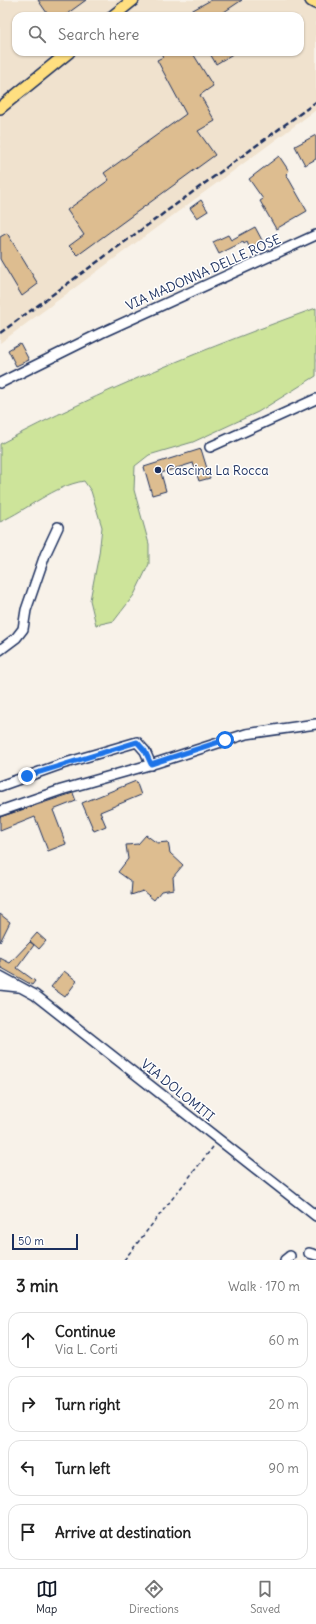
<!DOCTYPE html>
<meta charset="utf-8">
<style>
body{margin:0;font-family:Delius,sans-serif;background:#f2f2f2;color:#222}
.scale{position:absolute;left:12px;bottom:10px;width:66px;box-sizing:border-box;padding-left:4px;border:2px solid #1b2f5e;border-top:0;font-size:11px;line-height:14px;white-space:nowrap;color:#1b2f5e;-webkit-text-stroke:3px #fff;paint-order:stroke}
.stop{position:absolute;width:12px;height:12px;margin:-9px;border:3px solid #1a73e8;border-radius:50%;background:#fff}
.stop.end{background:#1a73e8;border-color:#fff;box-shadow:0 1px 4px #0008}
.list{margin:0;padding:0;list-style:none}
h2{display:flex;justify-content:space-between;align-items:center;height:52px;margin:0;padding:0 16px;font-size:17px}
h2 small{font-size:13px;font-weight:400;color:#767676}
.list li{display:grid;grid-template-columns:26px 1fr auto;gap:12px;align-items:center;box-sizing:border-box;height:56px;margin:0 8px 8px;padding:0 8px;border:1px solid #e0e0e0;border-radius:12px}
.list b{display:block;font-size:15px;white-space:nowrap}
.list p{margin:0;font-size:13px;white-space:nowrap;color:#767676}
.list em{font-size:13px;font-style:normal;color:#767676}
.icon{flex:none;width:22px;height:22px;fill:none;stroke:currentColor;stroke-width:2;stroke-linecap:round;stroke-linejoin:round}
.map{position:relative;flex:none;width:316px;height:1260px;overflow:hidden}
.search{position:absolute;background:#fff;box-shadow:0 1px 3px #0004;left:12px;right:12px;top:12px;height:44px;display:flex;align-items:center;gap:10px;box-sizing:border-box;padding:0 14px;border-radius:12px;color:#767676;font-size:15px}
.sheet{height:308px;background:#fff}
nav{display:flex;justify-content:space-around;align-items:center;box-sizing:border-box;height:56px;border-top:1px solid #e0e0e0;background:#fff;font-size:11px;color:#767676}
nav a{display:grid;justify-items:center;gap:2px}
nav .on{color:#111827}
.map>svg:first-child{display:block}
</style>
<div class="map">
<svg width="316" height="1260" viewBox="0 0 316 1260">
<rect width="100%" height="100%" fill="#f8f2e9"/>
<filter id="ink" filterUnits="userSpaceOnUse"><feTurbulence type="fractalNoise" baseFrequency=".025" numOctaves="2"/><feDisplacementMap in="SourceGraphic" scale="8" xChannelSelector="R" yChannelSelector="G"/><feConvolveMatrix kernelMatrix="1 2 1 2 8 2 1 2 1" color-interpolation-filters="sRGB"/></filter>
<g filter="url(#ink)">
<path fill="#f0e2ce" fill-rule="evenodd" d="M0 0H316V110L0 343ZM16 16H300V52H16Z"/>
<path fill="#cde49a" stroke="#748a7c" d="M316 308V376L258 412 193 442 149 455 135 466 134 490 149 544V564L134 595 114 621 96 625 90 600 99 554 102 527 91 491 84 481C54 486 28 509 0 522V444C101 390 209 347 316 308Z"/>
<g fill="#ddbd90" stroke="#1b2f5e">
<path d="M38 0H86L64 16H49Z"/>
<path d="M211 0H242L218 16H182Z"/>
<path d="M160 52H192L213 86 200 95 215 121 198 131 215 155 78 255 69 246 84 235 67 210 109 180 104 173 186 114 157 60 163 57Z"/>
<path d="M209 52H236L216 64Z"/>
<path d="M316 135V159L305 165 295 146Z"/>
<path d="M279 156 289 171 286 174 307 211 276 229 260 201 263 199 249 179Z"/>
<path d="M201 200 208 211 197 218 190 208Z"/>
<path d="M255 227 263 242 250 249 247 242 244 244 243 242 219 254 213 242 228 235 231 240Z"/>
<path d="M7 233 38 284 22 296 0 259V237Z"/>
<path d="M20 343 29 360 16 366 8 350Z"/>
<path d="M201 449 210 478 199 481 193 463 161 473 166 491 152 495 144 467Z"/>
<path d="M136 781 141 795 100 812 106 826 94 831 82 803Z"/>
<path d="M73 793 76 801 53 810 66 844 48 851 35 817 0 831V817Z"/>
<path d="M146 835 157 843 168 842 170 853 183 865 173 877 174 889 161 891 154 900 143 891 131 895 132 882 118 872 128 859 126 845 138 844Z"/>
<path d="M0 914 10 922 0 942Z"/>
<path d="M37 933 46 941 39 949 30 941Z"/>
<path d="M30 942 34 945 17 968 35 981 32 985 0 967V958L10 963Z"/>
<path d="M64 971 77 981 65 997 51 987Z"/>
</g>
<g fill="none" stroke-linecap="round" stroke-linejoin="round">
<defs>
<g id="minor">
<path d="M0 383 101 333 316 235"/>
<path d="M210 447 316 399"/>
<path d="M0 650 16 638 23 629 26 610 45 555 58 527"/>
<path d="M0 786 62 764 137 742 145 751 151 765"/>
<path d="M0 811 61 790 156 763 246 734 316 724"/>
<path d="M0 976 35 995 316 1216"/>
<path d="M0 985 18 987"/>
<path d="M309 1253 316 1255"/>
<path d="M285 1260 290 1256"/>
</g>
<g id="major">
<path d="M113 16 133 0"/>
<path d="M0 108 69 52"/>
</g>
<path id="highway" d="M312 0 316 2"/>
</defs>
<use href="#minor" stroke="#1b2f5e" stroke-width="12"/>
<use href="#major" stroke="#1b2f5e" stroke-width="14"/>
<use href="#highway" stroke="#1b2f5e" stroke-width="16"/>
<path stroke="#1b2f5e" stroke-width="1.5" stroke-dasharray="4 3" stroke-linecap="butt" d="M124 1260 213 1147"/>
<use href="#minor" stroke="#fff" stroke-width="9"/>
<use href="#major" stroke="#ffdf80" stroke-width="11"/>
<use href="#highway" stroke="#ffdf80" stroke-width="13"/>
<path stroke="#1b2f5e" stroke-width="2.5" stroke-dasharray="6 3" stroke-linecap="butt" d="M0 333 316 102"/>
</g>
</g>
<g fill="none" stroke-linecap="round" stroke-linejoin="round" filter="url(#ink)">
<path stroke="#1a73e8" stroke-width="5" d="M27 776 137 742 145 751 151 764 225 740"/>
</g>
<circle fill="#1b2f5e" stroke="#fff" stroke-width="1.5" cx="158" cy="470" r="4"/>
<g text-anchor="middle" stroke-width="3" stroke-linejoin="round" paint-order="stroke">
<g font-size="13" fill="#1b2f5e" stroke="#fff">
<text transform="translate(203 272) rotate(-24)" y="5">VIA MADONNA DELLE ROSE</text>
<text transform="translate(178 1090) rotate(39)" y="5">VIA DOLOMITI</text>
</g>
<g font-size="13" fill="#1b2f5e" stroke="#fff" text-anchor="start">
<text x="166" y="475">Cascina La Rocca</text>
</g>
</g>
</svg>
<div class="scale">50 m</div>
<div class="stop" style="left:225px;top:740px"></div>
<div class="stop end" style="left:27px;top:776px"></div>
<div class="search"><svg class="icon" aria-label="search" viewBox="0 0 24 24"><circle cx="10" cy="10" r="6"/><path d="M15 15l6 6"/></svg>Search here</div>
</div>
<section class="sheet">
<h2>3 min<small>Walk · 170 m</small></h2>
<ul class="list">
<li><svg class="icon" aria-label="ahead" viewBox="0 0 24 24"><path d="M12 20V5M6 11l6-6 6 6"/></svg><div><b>Continue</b><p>Via L. Corti</p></div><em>60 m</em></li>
<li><svg class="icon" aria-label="right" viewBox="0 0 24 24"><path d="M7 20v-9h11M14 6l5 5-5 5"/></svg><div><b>Turn right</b></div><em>20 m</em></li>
<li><svg class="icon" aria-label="left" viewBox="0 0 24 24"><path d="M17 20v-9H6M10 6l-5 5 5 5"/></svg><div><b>Turn left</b></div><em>90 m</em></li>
<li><svg class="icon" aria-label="arrive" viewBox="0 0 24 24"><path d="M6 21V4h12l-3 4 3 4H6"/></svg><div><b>Arrive at destination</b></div></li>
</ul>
</section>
<nav>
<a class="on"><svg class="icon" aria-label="map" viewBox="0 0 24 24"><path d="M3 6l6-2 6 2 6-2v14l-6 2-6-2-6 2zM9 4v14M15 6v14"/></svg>Map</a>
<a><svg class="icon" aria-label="directions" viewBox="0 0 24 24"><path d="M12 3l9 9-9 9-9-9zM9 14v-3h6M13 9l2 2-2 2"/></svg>Directions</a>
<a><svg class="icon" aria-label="saved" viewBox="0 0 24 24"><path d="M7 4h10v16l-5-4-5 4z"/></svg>Saved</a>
</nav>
